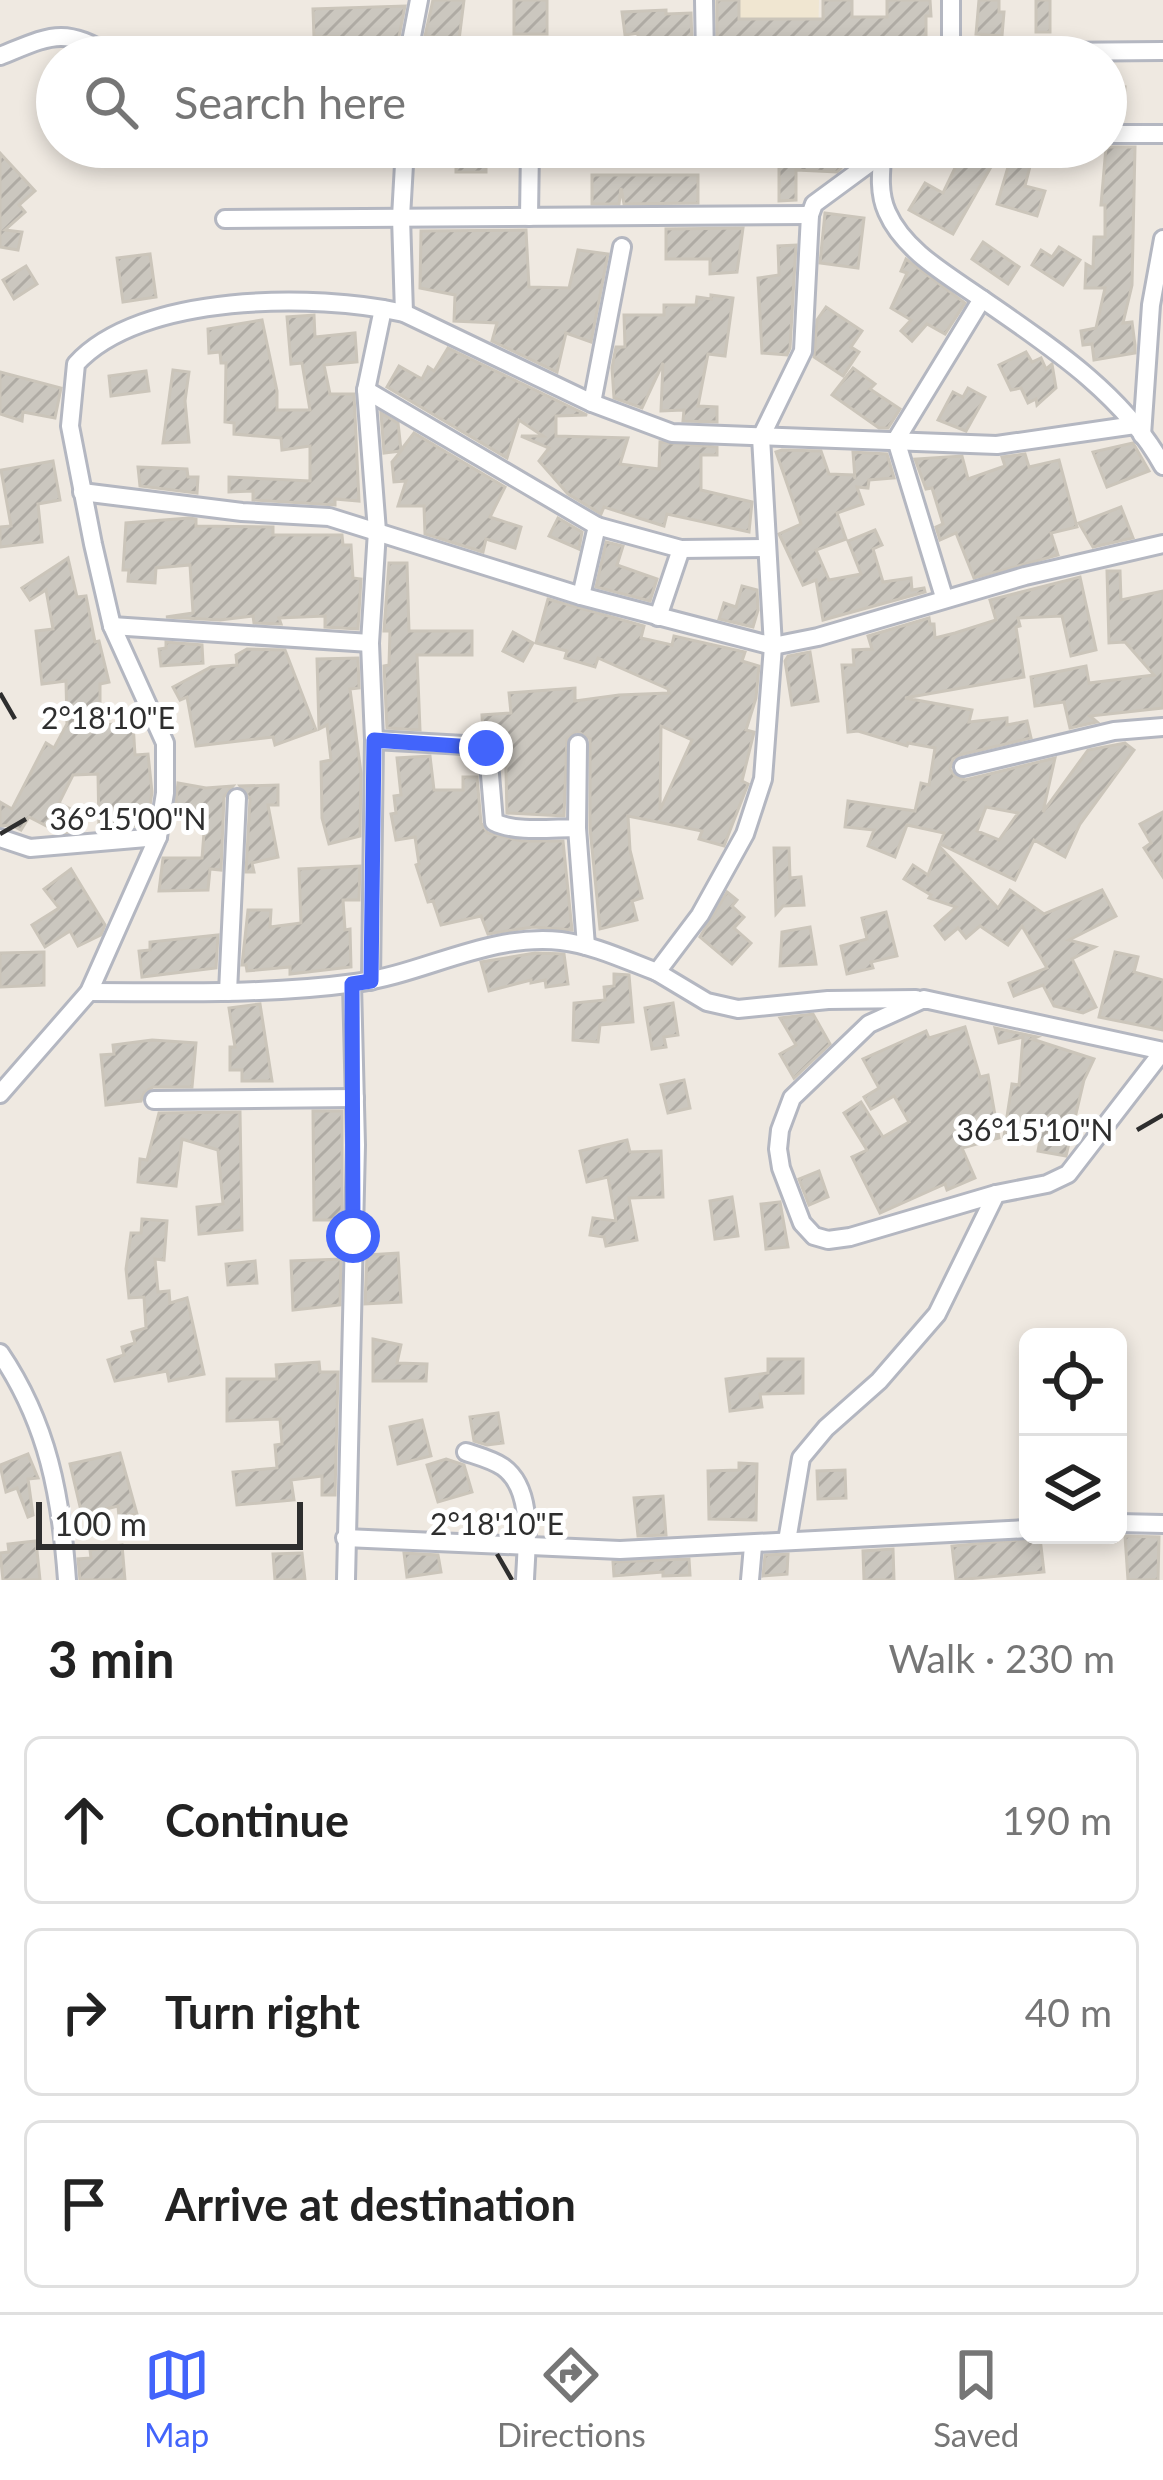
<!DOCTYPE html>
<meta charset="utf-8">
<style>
body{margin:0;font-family:Lato,sans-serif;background:#f2f2f2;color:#222}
.controls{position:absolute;right:36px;bottom:36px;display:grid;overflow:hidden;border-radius:18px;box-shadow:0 6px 18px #0003}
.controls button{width:108px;height:108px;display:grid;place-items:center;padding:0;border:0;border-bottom:3px solid #e0e0e0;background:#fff;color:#222;font:60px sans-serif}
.scale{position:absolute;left:36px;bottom:30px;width:267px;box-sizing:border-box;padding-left:12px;border:6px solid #2e2e2e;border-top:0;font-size:33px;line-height:42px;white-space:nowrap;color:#2e2e2e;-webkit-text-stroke:9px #fff;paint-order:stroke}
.stop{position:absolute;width:36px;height:36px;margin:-27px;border:9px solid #4264fb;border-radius:50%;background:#fff}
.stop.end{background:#4264fb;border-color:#fff;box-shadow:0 3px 12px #0008}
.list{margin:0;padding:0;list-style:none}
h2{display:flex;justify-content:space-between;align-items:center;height:156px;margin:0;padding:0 48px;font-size:51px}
h2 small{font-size:39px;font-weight:400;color:#767676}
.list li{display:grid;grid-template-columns:78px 1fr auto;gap:36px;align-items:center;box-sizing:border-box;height:168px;margin:0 24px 24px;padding:0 24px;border:3px solid #e0e0e0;border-radius:18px}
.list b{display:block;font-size:45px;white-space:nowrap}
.list em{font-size:39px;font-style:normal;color:#767676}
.icon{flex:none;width:66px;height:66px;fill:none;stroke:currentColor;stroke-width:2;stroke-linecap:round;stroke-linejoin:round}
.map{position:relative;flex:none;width:1163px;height:1580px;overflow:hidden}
.search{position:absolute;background:#fff;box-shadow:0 6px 18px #0003;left:36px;right:36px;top:36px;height:132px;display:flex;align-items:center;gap:30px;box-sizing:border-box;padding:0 42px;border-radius:66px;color:#767676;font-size:45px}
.sheet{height:732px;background:#fff}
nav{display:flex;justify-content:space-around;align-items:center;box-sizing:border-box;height:168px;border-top:3px solid #e0e0e0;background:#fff;font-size:33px;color:#767676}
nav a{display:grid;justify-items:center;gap:6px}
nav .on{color:#4264fb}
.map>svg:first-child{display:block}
</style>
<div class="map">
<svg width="1163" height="1580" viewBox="0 0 1163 1580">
<defs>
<pattern id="building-hatch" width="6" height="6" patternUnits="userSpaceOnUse" patternTransform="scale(3)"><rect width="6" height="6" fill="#cbc7bf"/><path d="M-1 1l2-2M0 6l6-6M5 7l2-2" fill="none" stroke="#afaba4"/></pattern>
</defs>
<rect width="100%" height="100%" fill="#efe9e1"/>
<path fill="#f0e6d1" d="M712 0H819L818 40 712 41Z"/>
<g fill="url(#building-hatch)" stroke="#cbc5ba" stroke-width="3" fill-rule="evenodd">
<path d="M433 0H464L459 40 425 36Z"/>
<rect x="514" y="0" width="33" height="34"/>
<path d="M717 0H739V19H823V0H852V17H887V0H930L931 16H926V37L823 41 717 38Z"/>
<path d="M979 0H999V12H1004L1002 36 976 34Z"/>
<rect x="1036" y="0" width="14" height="32"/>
<path d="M405 6 395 57H336L338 37H314L313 9Z"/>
<path d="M666 10V14L691 13 692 42 638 43V33L625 35 622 12Z"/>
<path d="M1106 86 1125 87 1122 121H1106Z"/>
<rect x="456" y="147" width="30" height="25"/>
<path d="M779 147H842L841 168 837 172 796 170V200L779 201Z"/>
<path d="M965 147 996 158 953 234 909 210 925 183 943 193Z"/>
<path d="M1014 147H1035L1025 186 1045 191 1037 216 997 204Z"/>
<path d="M1106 147H1135L1132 285 1123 323 1132 322 1135 345V353L1094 360 1092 344 1083 345 1081 331 1096 328 1105 288H1085L1086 264 1093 268 1094 237H1105V205H1101Z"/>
<path d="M0 153 35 191 19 205 25 212 5 230 22 232 18 250 0 247Z"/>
<path d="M592 175H698V203L624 204 621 188 619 204H592Z"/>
<path d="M825 213 864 218 858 268 820 263Z"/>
<path d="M743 228 737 272 710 274V259H666V229Z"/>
<path d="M526 230 529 287 569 288 578 250 608 254 591 342 566 333 557 372 492 341 497 323 454 321 455 295 420 288 421 231Z"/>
<path d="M983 242 1019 267 1008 284 972 259Z"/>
<path d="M796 245 790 348 787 355 762 353 758 278 779 275 778 246Z"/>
<path d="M1059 247 1080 260 1063 285 1032 265 1041 250 1052 257Z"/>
<path d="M150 254 156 297 123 302 117 258Z"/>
<path d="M906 259 965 303 945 334 927 324 912 341 901 331 911 320 891 308 907 273 901 271Z"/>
<path d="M26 266 37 284 14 299 3 280Z"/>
<path d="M711 295 733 298 725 356 708 354 698 406 717 407V422L683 421 684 410 661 411 663 363 642 408 614 398 612 368 616 347H625L624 315H664V305H696L697 297 711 299Z"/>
<path d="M826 307 862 331 851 347 859 352 843 376 814 357 817 320Z"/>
<path d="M314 315 315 337 355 333 357 362 324 365 330 394H354L359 501 335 499V505L253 500V491L229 492V477L310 481V446L282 450 281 438 234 434V423L225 422 226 363H221L220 352 209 353 208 329 262 320 277 391V410H310L302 363 291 364 287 317Z"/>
<path d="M448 348 587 415 556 416V436L628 438 620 464 659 469 660 442 717 447V455H701V490L752 502 749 532 667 514 664 526 604 507 601 514 568 494 539 461 549 448 521 436H543L519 420 507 458 387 387 399 366 422 379 428 367 434 371Z"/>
<path d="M1026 352 1032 362 1041 358 1046 369 1052 364 1056 388 1037 405 1036 399 1028 403 1021 388 1011 390 999 365Z"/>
<path d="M853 368 875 384 870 389 900 409 888 428H879L832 395Z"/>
<path d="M173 370 189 372 185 401 189 442 163 443Z"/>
<path d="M146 371 149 391 111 396 109 376Z"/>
<path d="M0 372 61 388 55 418 23 412 22 421 0 414Z"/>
<path d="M968 388 985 397 966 431 938 420 953 392 963 397Z"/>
<path d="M381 413 398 423 401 450 414 433 505 487 490 517 521 527 515 548 486 539 483 552 425 534 424 506H398L406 481 394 482 392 462 401 451 384 453Z"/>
<path d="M1133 443 1149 471 1107 487 1093 452Z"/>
<path d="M782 450 821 451 829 474 854 475 855 479 853 452 887 454 894 478 869 480 868 488 857 487 863 504 837 513 846 539 816 550 829 580 861 574 848 541 875 530 882 545 873 549 883 582 911 578 912 590 924 588 925 592 823 620 816 580 803 585 779 534 801 524 776 452Z"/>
<path d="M1025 454 1029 467 1059 460 1077 527 1051 533 1058 555 974 578 956 533 940 540 936 527 943 524 932 488 926 489 915 459 962 456 968 479 1005 466 1002 457Z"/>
<path d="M53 461 60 500 38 504 42 542 0 547V527L11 526 1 470Z"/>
<path d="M138 467 187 469 188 477H198L197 493 140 486Z"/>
<path d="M1121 507 1133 538 1093 547 1079 523Z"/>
<path d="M189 518 196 519V526L273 527V535H342L343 545H351L353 578 361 579 358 629 325 627V616L279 618 281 624 254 623 253 616 220 620 166 617 193 613 190 565 156 568 155 583 128 581 129 570H123L126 523Z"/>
<path d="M558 518 582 532 579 549 549 536Z"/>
<path d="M606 542 623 546 617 565 657 579 650 601 596 587Z"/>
<path d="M68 558 77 597 86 596 95 642 99 641 109 682 100 684V725L133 723 135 755 148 754 152 792 147 825 99 829 98 774 73 775 59 803 88 818 81 831 60 833 29 817 21 830 11 825 0 826V802L12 809 46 743 54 748 67 724 66 681 42 684 36 631 53 629 46 590 30 600 22 588Z"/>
<path d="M389 563H407L409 631H472V655H417L420 730 387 728 384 666 389 665 390 631H384Z"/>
<path d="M1107 571H1120L1121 600 1163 591V708L1090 716 1097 722 1070 728 1064 702 1035 706 1031 677 1086 666 1089 683 1154 675 1125 642 1109 643Z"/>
<path d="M1080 577 1096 650 1071 656 1062 616 1018 618 1020 626 1016 627 1024 677 905 698 972 710 969 722 1007 718V725L1027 721 1031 738 960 755 953 759 950 769 955 776 965 780 1055 758 1043 812 1088 750 1125 743 1134 750 1080 824 1065 857 1034 840 1015 880 940 844 944 833 907 825 895 857 868 846 874 830 845 827 848 801 915 811 921 783 929 785 935 748 908 743 907 746 858 731 848 732 842 665H854L853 650 872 649 868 636 929 618 930 624H934L935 638 955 633 996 620 990 600ZM986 807 1018 813 999 840 977 831Z"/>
<path d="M742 586 757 590 758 610 753 627 719 619 724 603 736 607Z"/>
<path d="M548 599 644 626 641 638 672 645 674 636 745 652 742 661 759 666 756 698 746 730 754 732 742 781 748 784 724 846 699 839 702 831 628 816 630 850 642 898 632 901 637 920 600 929 590 828V739L577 731 567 739 564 816 507 813 505 731 483 733 482 715 511 713 509 693 575 688V701L619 695 669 693 668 689 598 658 595 667 565 658 567 651 536 643ZM661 726 692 740 660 810Z"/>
<path d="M513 632 533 643 523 661 503 651Z"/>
<path d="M166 642 202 645 203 663 161 666 159 649 166 648Z"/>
<path d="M247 649 285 650 316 730 275 745 273 737 196 746 187 697 180 700 173 687 211 667 237 665 236 655Z"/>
<path d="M810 652 818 701 792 705 785 661 788 656Z"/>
<path d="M358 658 359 688 350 689 361 773 360 836 329 844 322 818 321 762 331 760 327 725 319 729 317 659Z"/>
<path d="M430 756 434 790H463V777H477L481 823 488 833 522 841H563L572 930 533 927 488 934 481 916 441 925 433 901 428 902 416 865 419 864 415 837 396 840 391 814 396 813 394 796 401 795 397 758Z"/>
<path d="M178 783 206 788 233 786 224 797 221 870 210 869 208 890 159 891 163 858H202L205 820 174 817Z"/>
<path d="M278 785V805H268L278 857 252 863 254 872H246L250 799 240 786Z"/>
<path d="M1163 812V877L1144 848 1151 843 1140 824Z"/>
<path d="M939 846 998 908 1010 890 1044 914 1102 890 1116 916 1069 940 1095 947 1072 959 1096 1007 1083 1013 1054 1006 1043 985 1014 996 1009 983 1047 968 1022 926 1008 945 980 926 966 938 958 928 945 939 935 926 956 907 929 898 931 895 904 879 913 865 928 875Z"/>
<path d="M774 848H789L790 878 801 877 804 905 783 906 776 914Z"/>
<path d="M360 866 359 900H343L345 930 350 929 351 967 290 974V967L247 971 246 965H242L248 910H271L270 927 301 923 299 869Z"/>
<path d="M71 869 105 925 101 935 78 946 70 931 45 947 32 925 59 908 44 889Z"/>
<path d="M727 892 737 900 732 906 744 917 734 928 751 943 732 964 700 937Z"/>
<path d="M886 912 897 956 871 962 873 968 847 974 841 946 867 939 862 918Z"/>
<path d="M810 927 816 964 780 966 782 932Z"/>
<path d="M218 935 216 968 142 977 139 951 150 950V942Z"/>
<path d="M44 952V985L0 987V953Z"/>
<path d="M1115 952 1138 957 1134 972 1163 980V1030L1099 1017Z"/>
<path d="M535 953 564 954 568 984 546 987 545 980 531 983V980L489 991 481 962Z"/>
<path d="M614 974 629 975 633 1022 600 1025 598 1042 573 1040 574 1003 605 1000 604 987 614 986Z"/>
<path d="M673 1003 678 1035 664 1037 666 1047 652 1049 645 1008Z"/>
<path d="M260 1004 272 1081H242V1070H230V1047H235L229 1008Z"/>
<path d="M813 1014 830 1044 794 1078 780 1054 796 1045 780 1018Z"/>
<path d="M965 1027 980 1077 988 1075 999 1138 962 1148 975 1178 947 1190 945 1184 880 1213 852 1157 867 1150 844 1113 861 1102 883 1137 909 1122 894 1096 871 1109 864 1097 879 1088 863 1059 926 1031 929 1038Z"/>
<path d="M995 1028 1037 1037 1032 1039 1094 1059 1084 1080 1066 1156 1038 1151 1040 1140 1023 1139 1024 1130 1004 1136 1012 1084 1019 1085 1023 1037 999 1043Z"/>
<path d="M152 1040 196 1043 192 1087H153L144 1093 141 1101 106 1105 101 1055 114 1054 113 1045Z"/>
<path d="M684 1080 690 1108 668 1113 661 1085Z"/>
<path d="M313 1111H342V1220H314Z"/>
<path d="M240 1112 242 1230 199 1234 197 1207 223 1204 218 1150 182 1139 176 1186 138 1182 140 1159 147 1160 159 1113Z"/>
<path d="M627 1140 630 1152 661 1151 663 1197 629 1198 637 1240 606 1246 604 1237 590 1235 593 1218 616 1221 608 1177 587 1182 580 1151Z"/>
<path d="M819 1171 828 1197 809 1205 799 1179Z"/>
<path d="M732 1197 738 1236 715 1239 710 1201Z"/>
<path d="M780 1202 788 1247 766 1249 761 1204Z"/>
<path d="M142 1219 167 1221 164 1260 155 1259 158 1292 169 1291 170 1303 187 1298 204 1374 169 1381 167 1371 115 1381 108 1360 124 1355 122 1347 135 1343 132 1332 146 1328 144 1297 129 1298 126 1269 131 1233H141Z"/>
<path d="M398 1253 401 1302 365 1304 367 1255Z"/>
<path d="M341 1259 340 1305 293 1310 291 1261Z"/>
<path d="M255 1261 257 1283 228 1285 226 1264Z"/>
<path d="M373 1339 401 1345 397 1363 427 1364 426 1381H373Z"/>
<path d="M768 1359H803V1393L760 1394 762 1407 730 1411 726 1379 768 1373Z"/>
<path d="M319 1362 320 1372H338L335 1495H322V1476L291 1480 294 1500 237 1505 233 1472 277 1468 275 1445 282 1444 280 1419 227 1421V1379H277L276 1365Z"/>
<path d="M498 1413 503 1443 487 1445 474 1441 470 1417Z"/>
<path d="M422 1420 431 1456 398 1464 390 1427Z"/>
<path d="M120 1453 137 1514 119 1517 118 1506 82 1515 70 1464Z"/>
<path d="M28 1454 38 1478 28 1479 33 1515 28 1517 17 1488 6 1492 0 1465Z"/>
<path d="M446 1459 464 1465 472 1492 438 1502 427 1465Z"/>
<path d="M739 1463 757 1464 756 1520 709 1519 708 1471 739 1470Z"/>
<path d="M845 1470 846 1498 818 1499 817 1471Z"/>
<path d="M663 1496 666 1535 638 1536 634 1498Z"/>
<path d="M1125 1536 1159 1537 1158 1580H1128Z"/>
<path d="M1040 1538 1044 1572 956 1580 952 1546Z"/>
<path d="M36 1541 40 1580H3L0 1553 9 1552 8 1544Z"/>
<path d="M122 1545 125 1580H80L78 1559 91 1558 90 1550Z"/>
<path d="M893 1549 894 1580H864L863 1551Z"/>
<path d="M302 1553 305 1580H275L273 1554Z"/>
<path d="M404 1553 438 1555 441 1572 407 1577Z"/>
<path d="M788 1554 787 1574 763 1576 765 1555Z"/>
<path d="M689 1559 690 1575 663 1576V1572L614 1576 613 1562Z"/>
</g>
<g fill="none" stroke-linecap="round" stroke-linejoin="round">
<defs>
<g id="street">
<path d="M704 0 705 57"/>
<path d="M951 0V56"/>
<path d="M0 56C52 35 63 26 114 57"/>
<path d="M408 57 419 0"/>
<path d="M464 57 1163 51"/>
<path d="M1106 134H1163"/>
<path d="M883 149C881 170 878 192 887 212 904 251 948 275 982 299 1047 344 1124 394 1163 466"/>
<path d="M529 217 530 147"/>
<path d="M225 219 810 215"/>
<path d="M404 313 401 217 405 147"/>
<path d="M366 390 597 526 581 596"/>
<path d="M592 403 622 247"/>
<path d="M1142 435 1151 305 1163 239"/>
<path d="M82 492 242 512 329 517 581 596 773 646 818 637 1025 576 1163 544"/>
<path d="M597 526 681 549 767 548"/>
<path d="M944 597 896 440 982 299"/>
<path d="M658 617 681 549"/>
<path d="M112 626 370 643"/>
<path d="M374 740 482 746 488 751 494 822C516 833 552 828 577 828L578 744"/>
<path d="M963 767 1114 731 1163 727"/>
<path d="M577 828 586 946"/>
<path d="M0 838 30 848 158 837"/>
<path d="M657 972 707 1002 738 1009 828 1000 916 999"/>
<path d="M371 981 374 740 370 643 377 531 366 390 383 309"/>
<path d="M89 992C178 992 267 995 355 983 424 974 489 933 561 941 594 945 625 960 657 972L700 915 745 834 763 779 773 646 761 437 803 351 810 215 814 204 882 154"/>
<path d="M228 992 237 798"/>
<path d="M0 1094 89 992 158 837 165 793V743L112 626 93 544 70 426 76 364C140 293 316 293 404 313L592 403 672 433 997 445 1135 425"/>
<path d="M154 1100 355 1098"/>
<path d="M996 1194 850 1237 828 1240 814 1236 802 1223 781 1168 778 1149 780 1130 792 1098 869 1024 924 999 1163 1051"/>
<path d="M0 1353C48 1424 61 1496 67 1580"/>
<path d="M466 1452C478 1456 493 1460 503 1467 535 1490 526 1547 525 1580"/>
<path d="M1118 1523 1163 1524"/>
<path d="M345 1538 620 1550 1028 1529"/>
<path d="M787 1541 801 1458 826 1428 879 1381 937 1314 996 1194 1047 1184 1068 1174 1163 1051"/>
<path d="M346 1580 356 1145 352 984"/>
<path d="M750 1580 753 1546"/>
</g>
</defs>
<use href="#street" stroke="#b4b7c1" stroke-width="22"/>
<use href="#street" stroke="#fff" stroke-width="16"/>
</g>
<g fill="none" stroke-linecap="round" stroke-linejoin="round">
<path stroke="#4264fb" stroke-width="15" d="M353 1236 352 984 371 981 374 740 486 748"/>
</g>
<path fill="none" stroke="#2e2e2e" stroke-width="4.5" d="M0 693 15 719M0 834 26 819M1137 1130 1163 1115M497 1554 512 1580"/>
<g font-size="30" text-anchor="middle" fill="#2e2e2e" stroke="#fff" stroke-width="10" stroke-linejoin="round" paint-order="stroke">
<text x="108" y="729">2°18'10"E</text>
<text x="128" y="830">36°15'00"N</text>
<text x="1035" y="1141">36°15'10"N</text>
<text x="497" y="1535">2°18'10"E</text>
</g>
</svg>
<div class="controls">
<button><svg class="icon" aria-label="locate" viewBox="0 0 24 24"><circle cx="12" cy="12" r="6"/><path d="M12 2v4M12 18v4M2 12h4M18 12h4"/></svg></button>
<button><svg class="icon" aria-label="layers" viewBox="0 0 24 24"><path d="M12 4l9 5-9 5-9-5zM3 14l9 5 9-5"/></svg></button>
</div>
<div class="scale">100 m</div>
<div class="stop" style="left:353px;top:1236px"></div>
<div class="stop end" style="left:486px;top:748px"></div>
<div class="search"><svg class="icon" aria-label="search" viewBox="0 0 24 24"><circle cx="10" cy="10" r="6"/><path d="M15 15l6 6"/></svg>Search here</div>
</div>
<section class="sheet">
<h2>3 min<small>Walk · 230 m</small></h2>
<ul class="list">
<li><svg class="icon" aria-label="ahead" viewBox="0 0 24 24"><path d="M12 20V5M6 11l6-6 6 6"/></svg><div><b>Continue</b></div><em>190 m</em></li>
<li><svg class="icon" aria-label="right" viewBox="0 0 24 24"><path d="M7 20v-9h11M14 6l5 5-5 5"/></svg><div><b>Turn right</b></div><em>40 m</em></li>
<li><svg class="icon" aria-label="arrive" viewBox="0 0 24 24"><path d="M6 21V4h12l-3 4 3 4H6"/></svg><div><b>Arrive at destination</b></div></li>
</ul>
</section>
<nav>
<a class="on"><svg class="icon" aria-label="map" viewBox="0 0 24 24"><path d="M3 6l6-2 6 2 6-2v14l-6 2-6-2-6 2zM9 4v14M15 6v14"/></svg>Map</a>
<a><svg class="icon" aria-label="directions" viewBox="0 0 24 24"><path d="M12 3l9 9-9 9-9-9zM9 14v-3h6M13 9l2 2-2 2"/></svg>Directions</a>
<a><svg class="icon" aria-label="saved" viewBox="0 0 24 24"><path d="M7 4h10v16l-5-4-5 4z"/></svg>Saved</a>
</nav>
